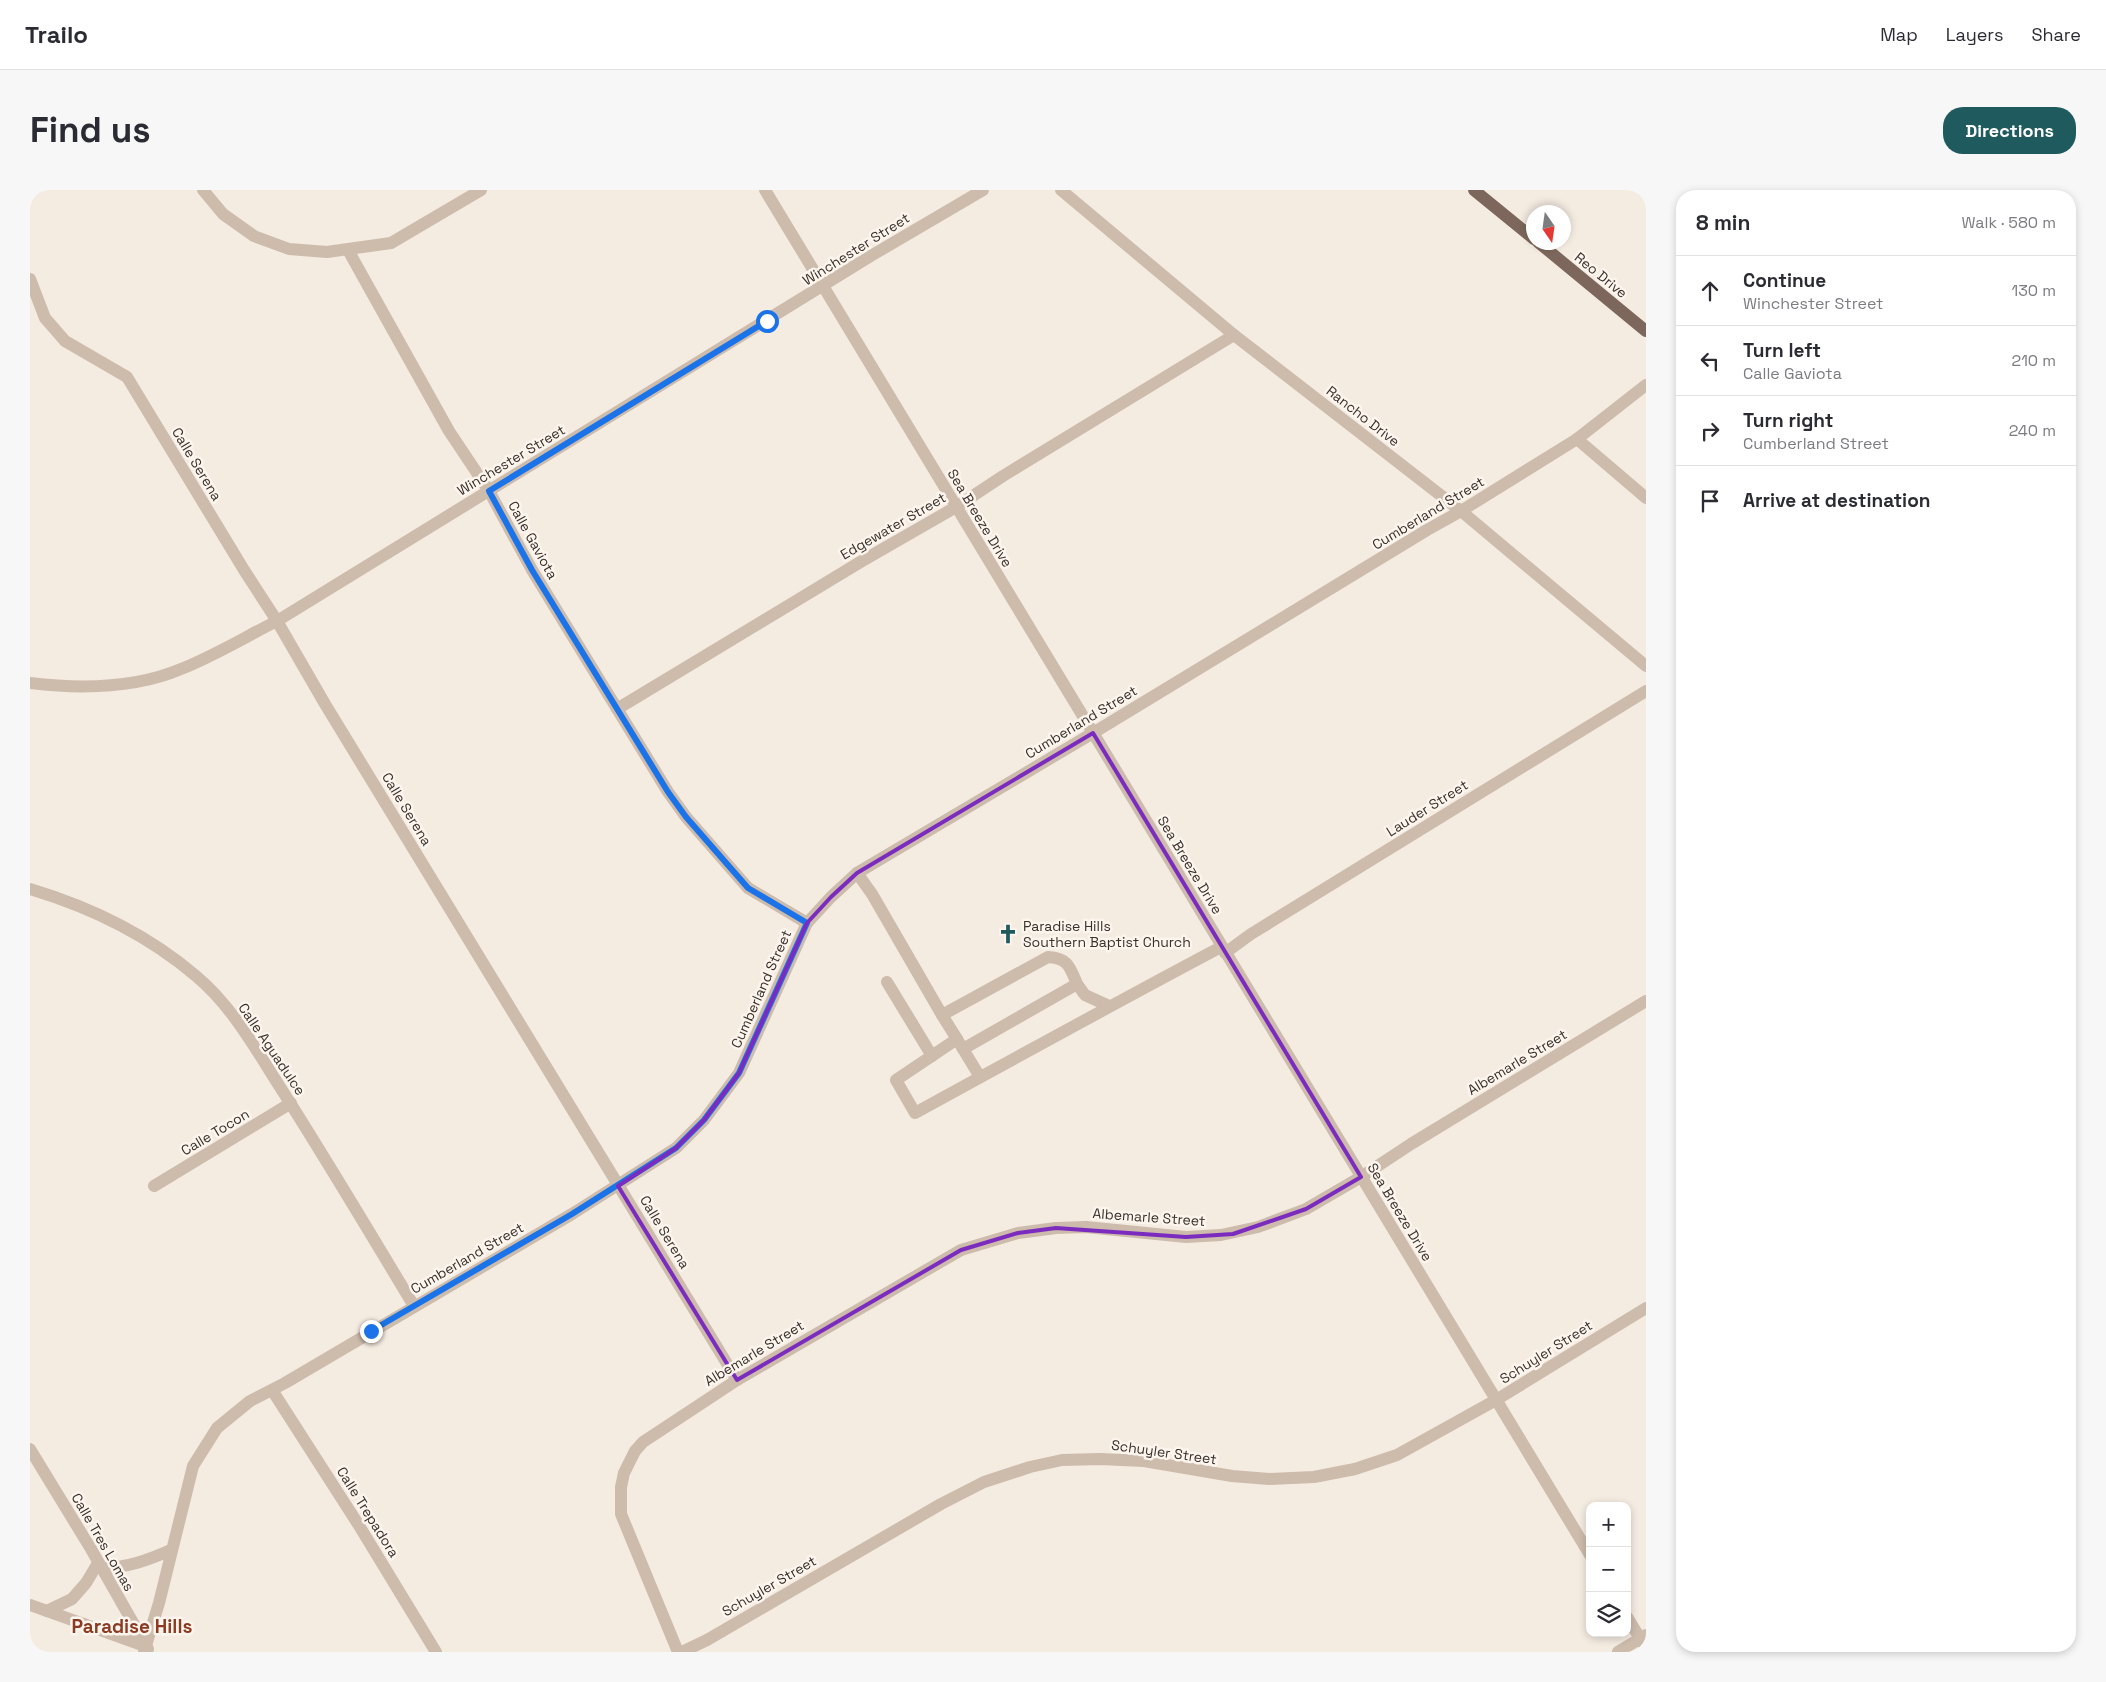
<!DOCTYPE html>
<meta charset="utf-8">
<style>
body{margin:0;font-family:"Space Grotesk",sans-serif;background:#f7f7f7;color:#2b2b33}
.controls{position:absolute;right:15px;bottom:15px;display:grid;overflow:hidden;border-radius:10px;box-shadow:0 2px 8px #0003}
.controls button{width:45px;height:45px;display:grid;place-items:center;padding:0;border:0;border-bottom:1px solid #e1e1e2;background:#fff;color:#2b2b33;font:25px sans-serif}
.compass{position:absolute;left:1496px;top:15px;width:45px;height:45px;border-radius:50%;background:#fff;box-shadow:0 2px 8px #0003;rotate:167deg}
.stop{position:absolute;width:15px;height:15px;margin:-11px;border:4px solid #1a73e8;border-radius:50%;background:#fff}
.stop.end{background:#1a73e8;border-color:#fff;box-shadow:0 1px 5px #0008}
.list{margin:0;padding:0;list-style:none}
h2{display:flex;justify-content:space-between;align-items:center;height:65px;margin:0;padding:0 20px;font-size:21px}
h2 small{font-size:16px;font-weight:400;color:#7c7c81}
.list li{display:grid;grid-template-columns:32px 1fr auto;gap:15px;align-items:center;box-sizing:border-box;height:70px;padding:0 20px;border-top:1px solid #e1e1e2}
.list b{display:block;font-size:19px;white-space:nowrap}
.list p{margin:0;font-size:16px;white-space:nowrap;color:#7c7c81}
.list em{font-size:16px;font-style:normal;color:#7c7c81}
.icon{flex:none;width:28px;height:28px;fill:none;stroke:currentColor;stroke-width:2;stroke-linecap:round;stroke-linejoin:round}
.map{position:relative;flex:none;width:1616px;height:1462px;overflow:hidden;border-radius:20px}
header{display:flex;align-items:center;gap:30px;box-sizing:border-box;height:70px;padding:0 25px;background:#fff;border-bottom:1px solid #e1e1e2}
header strong{font-size:24px}
nav{display:flex;gap:28px;margin-inline-start:auto;font-size:18px}
.intro{display:flex;align-items:center;justify-content:space-between;box-sizing:border-box;height:120px;padding:0 30px}
h1{margin:0;font-size:35px}
.button{padding:12px 22px;border-radius:20px;background:#1f5a5e;color:#fff;font-size:18px;font-weight:700}
main{display:flex;gap:30px;padding:0 30px}
aside{flex:1;background:#fff;border-radius:20px;box-shadow:0 2px 8px #0003}
.map>svg:first-child{display:block}
</style>
<header>
<strong>Trailo</strong>
<nav><a>Map</a><a>Layers</a><a>Share</a></nav>
</header>
<div class="intro"><h1>Find us</h1><a class="button">Directions</a></div>
<main>
<div class="map">
<svg width="1616" height="1462" viewBox="0 0 1616 1462">
<rect width="100%" height="100%" fill="#f4ebe1"/>
<g fill="none" stroke-linecap="round" stroke-linejoin="round">
<g stroke="#cdbbac" stroke-width="12">
<path d="M173 0 193 24 224 46 259 59 297 62 361 53 451 0"/>
<path d="M735 0 1560 1365"/>
<path d="M1031 0 1204 145 1431 321 1616 476"/>
<path d="M318 60 419 241 459 301 502 380 638 602 656 627 718 698 777 733"/>
<path d="M0 89 15 128 35 151 97 187 214 380 247 431 295 514 707 1190"/>
<path d="M1547 249 1616 308"/>
<path d="M0 493C50 499 104 499 151 479 184 466 215 447 247 431L844 64 953 0"/>
<path d="M587 519 832 371 926 317 973 286 1204 145"/>
<path d="M827 683 842 704 912 825"/>
<path d="M0 699C60 717 118 745 166 786 202 816 225 858 250 897 296 969 340 1043 384 1116"/>
<path d="M1195 763 1221 744 1616 501"/>
<path d="M857 792 902 866"/>
<path d="M1047 794 1055 805 1079 816"/>
<path d="M927 849 912 825 1018 767C1038 768 1040 777 1047 794L933 859"/>
<path d="M950 887 927 849 866 890 885 923C987 867 1089 811 1191 757"/>
<path d="M124 996 261 913"/>
<path d="M242 1200 328 1334 406 1462"/>
<path d="M0 1259 61 1359 118 1459"/>
<path d="M72 1378C97 1378 118 1370 141 1360"/>
<path d="M0 1415 115 1456"/>
<path d="M17 1421 42 1409 56 1393 68 1373"/>
<path d="M1597 1427 1616 1458"/>
<path d="M114 1462 129 1413 163 1276 187 1238 220 1211 255 1193 542 1024 646 958 674 930 709 883 777 733 801 707 827 683 1063 543 1397 340 1431 321 1547 249 1616 195"/>
<path d="M648 1462 591 1324V1297L594 1283 605 1261 613 1252 707 1190 931 1060 988 1043 1026 1038 1056 1037 1156 1047 1191 1045 1228 1037 1276 1019 1331 987 1381 954 1616 811"/>
<path d="M652 1462 677 1450 911 1314 954 1292 1000 1277 1032 1270 1070 1269 1114 1271 1202 1286 1239 1289 1284 1287 1325 1279 1367 1265 1466 1210 1616 1118"/>
<path d="M1588 1462 1616 1445"/>
</g>
<g stroke="#7d675c" stroke-width="12">
<path d="M1444 0 1504 49"/>
<path d="M1508 52 1616 141"/>
</g>
</g>
<g fill="none" stroke-linecap="round" stroke-linejoin="round">
<path stroke="#1a73e8" stroke-width="6" d="M341 1141 542 1024 646 958 674 930 709 883 777 733 718 698 656 627 638 602 502 380 459 301 737 131"/>
</g>
<path fill="none" stroke="#7b2cbf" stroke-width="4" stroke-linejoin="round" d="M1063 543 1331 987 1276 1019 1203 1044 1156 1047 1026 1038 988 1043 931 1060 707 1190 588 996 646 958 674 930 709 883 777 733 801 707 827 683Z"/>
<defs>
<symbol id="church-bare" viewBox="-9 -9 18 18"><path d="M-1.2-6h2.4v3.5h3.3v2.4h-3.3V6h-2.4V-.1h-3.3v-2.4h3.3Z" fill="#1f5a5e" stroke="#fbf5ee" stroke-width="2.5" paint-order="stroke"/></symbol>
</defs>
<g fill-rule="evenodd">
<use href="#church-bare" x="964" y="730" width="28" height="28"/>
</g>
<g text-anchor="middle" stroke-width="5" stroke-linejoin="round" paint-order="stroke">
<g font-size="14" fill="#3b302b" stroke="#fbf5ee">
<text transform="translate(826 59) rotate(-32)" y="5">Winchester Street</text>
<text transform="translate(1571 85) rotate(39)" y="5">Reo Drive</text>
<text transform="translate(1333 226) rotate(38)" y="5">Rancho Drive</text>
<text transform="translate(481 270) rotate(-31)" y="5">Winchester Street</text>
<text transform="translate(167 274) rotate(59)" y="5">Calle Serena</text>
<text transform="translate(1398 323) rotate(-31)" y="5">Cumberland Street</text>
<text transform="translate(950 328) rotate(59)" y="5">Sea Breeze Drive</text>
<text transform="translate(863 336) rotate(-30)" y="5">Edgewater Street</text>
<text transform="translate(503 350) rotate(61)" y="5">Calle Gaviota</text>
<text transform="translate(1051 532) rotate(-31)" y="5">Cumberland Street</text>
<text transform="translate(1397 618) rotate(-32)" y="5">Lauder Street</text>
<text transform="translate(377 619) rotate(59)" y="5">Calle Serena</text>
<text transform="translate(1160 675) rotate(59)" y="5">Sea Breeze Drive</text>
<text transform="translate(731 799) rotate(-66)" y="5">Cumberland Street</text>
<text transform="translate(242 859) rotate(56)" y="5">Calle Aguadulce</text>
<text transform="translate(1487 872) rotate(-31)" y="5">Albemarle Street</text>
<text transform="translate(185 942) rotate(-31)" y="5">Calle Tocon</text>
<text transform="translate(1370 1022) rotate(59)" y="5">Sea Breeze Drive</text>
<text transform="translate(1119 1027) rotate(4)" y="5">Albemarle Street</text>
<text transform="translate(635 1042) rotate(59)" y="5">Calle Serena</text>
<text transform="translate(437 1068) rotate(-30)" y="5">Cumberland Street</text>
<text transform="translate(1516 1162) rotate(-32)" y="5">Schuyler Street</text>
<text transform="translate(724 1163) rotate(-31)" y="5">Albemarle Street</text>
<text transform="translate(1134 1262) rotate(8)" y="5">Schuyler Street</text>
<text transform="translate(338 1322) rotate(58)" y="5">Calle Trepadora</text>
<text transform="translate(73 1352) rotate(60)" y="5">Calle Tres Lomas</text>
<text transform="translate(739 1396) rotate(-30)" y="5">Schuyler Street</text>
</g>
<g font-size="14" fill="#3b302b" stroke="#fbf5ee" text-anchor="start">
<text x="993" y="741">Paradise Hills<tspan x="993" dy="16">Southern Baptist Church</tspan></text>
</g>
<g font-size="19" font-weight="bold" fill="#8c3b22" stroke="#fbf5ee">
<text x="102" y="1443">Paradise Hills</text>
</g>
</g>
</svg>
<div class="controls">
<button>+</button>
<button>−</button>
<button><svg class="icon" aria-label="layers" viewBox="0 0 24 24"><path d="M12 4l9 5-9 5-9-5zM3 14l9 5 9-5"/></svg></button>
</div>
<svg class="compass" viewBox="-18 -18 36 36"><path d="M0-13l5 13h-10z" fill="#e53935"/><path d="M0 13l5-13h-10z" fill="#7c7c81"/></svg>
<div class="stop" style="left:737px;top:131px"></div>
<div class="stop end" style="left:341px;top:1141px"></div>
</div>
<aside>
<h2>8 min<small>Walk · 580 m</small></h2>
<ul class="list">
<li><svg class="icon" aria-label="ahead" viewBox="0 0 24 24"><path d="M12 20V5M6 11l6-6 6 6"/></svg><div><b>Continue</b><p>Winchester Street</p></div><em>130 m</em></li>
<li><svg class="icon" aria-label="left" viewBox="0 0 24 24"><path d="M17 20v-9H6M10 6l-5 5 5 5"/></svg><div><b>Turn left</b><p>Calle Gaviota</p></div><em>210 m</em></li>
<li><svg class="icon" aria-label="right" viewBox="0 0 24 24"><path d="M7 20v-9h11M14 6l5 5-5 5"/></svg><div><b>Turn right</b><p>Cumberland Street</p></div><em>240 m</em></li>
<li><svg class="icon" aria-label="arrive" viewBox="0 0 24 24"><path d="M6 21V4h12l-3 4 3 4H6"/></svg><div><b>Arrive at destination</b></div></li>
</ul>
</aside>
</main>
